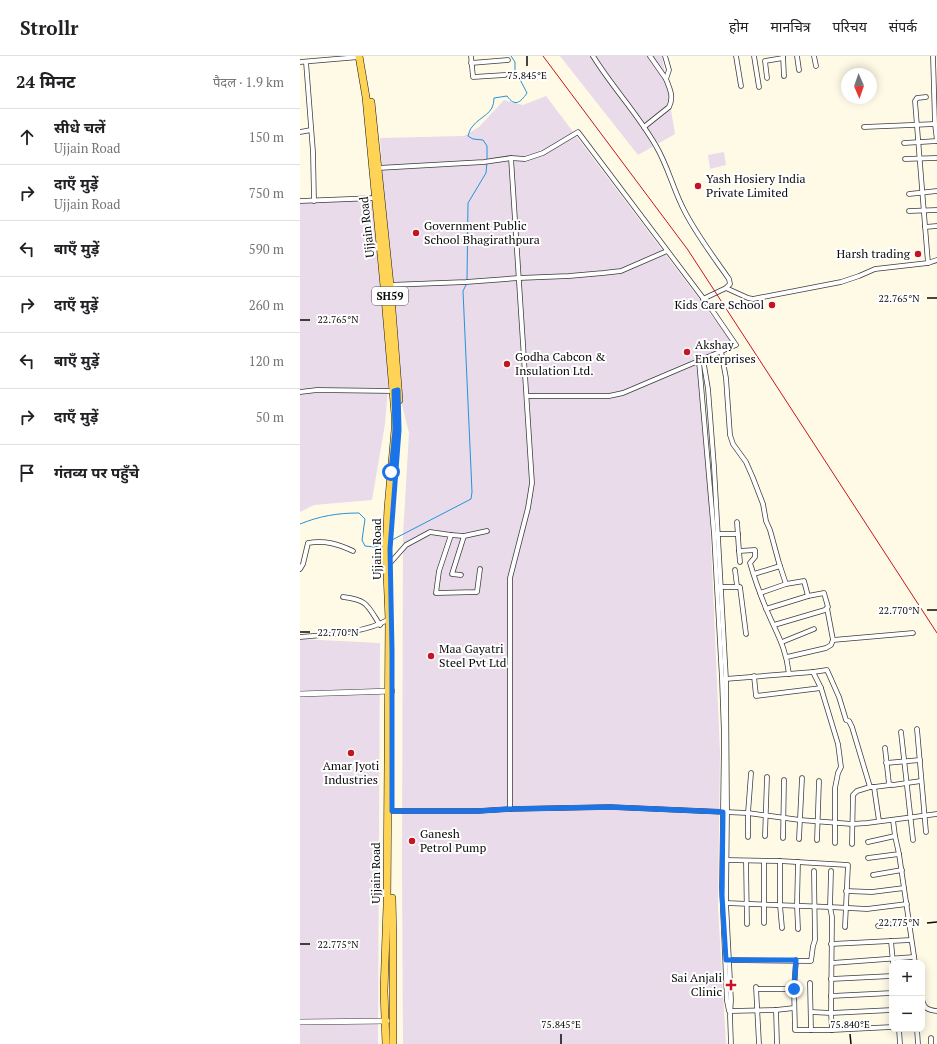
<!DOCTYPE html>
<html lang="hi">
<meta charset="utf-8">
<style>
body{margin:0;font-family:"PT Serif","Noto Sans Devanagari",serif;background:#f6f6f6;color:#202124}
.controls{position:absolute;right:12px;bottom:12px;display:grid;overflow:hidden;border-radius:8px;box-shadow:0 2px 10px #0003}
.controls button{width:36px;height:36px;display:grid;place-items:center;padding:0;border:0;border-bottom:1px solid #e0e0e0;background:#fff;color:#202124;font:20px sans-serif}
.compass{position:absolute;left:541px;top:12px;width:36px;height:36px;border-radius:50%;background:#fff;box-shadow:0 2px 10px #0003;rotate:178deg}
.stop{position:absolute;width:12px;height:12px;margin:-9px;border:3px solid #1a73e8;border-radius:50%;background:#fff}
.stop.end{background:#1a73e8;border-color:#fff;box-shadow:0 1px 4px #0008}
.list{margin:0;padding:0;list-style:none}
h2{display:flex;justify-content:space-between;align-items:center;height:52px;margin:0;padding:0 16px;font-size:17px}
h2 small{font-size:13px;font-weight:400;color:#757577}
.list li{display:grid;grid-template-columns:26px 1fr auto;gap:12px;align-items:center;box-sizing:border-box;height:56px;padding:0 16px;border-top:1px solid #e0e0e0}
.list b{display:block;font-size:15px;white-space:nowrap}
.list p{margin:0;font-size:13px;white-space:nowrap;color:#757577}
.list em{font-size:13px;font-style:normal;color:#757577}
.icon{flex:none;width:22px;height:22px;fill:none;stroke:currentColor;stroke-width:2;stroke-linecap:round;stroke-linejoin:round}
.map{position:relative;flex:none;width:637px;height:988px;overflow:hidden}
header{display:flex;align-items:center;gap:24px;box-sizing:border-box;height:56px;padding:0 20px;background:#fff;border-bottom:1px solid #e0e0e0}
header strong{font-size:19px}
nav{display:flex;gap:22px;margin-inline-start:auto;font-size:14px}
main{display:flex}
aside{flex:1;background:#fff}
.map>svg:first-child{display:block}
</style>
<header>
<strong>Strollr</strong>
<nav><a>होम</a><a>मानचित्र</a><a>परिचय</a><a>संपर्क</a></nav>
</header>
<main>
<aside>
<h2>24 मिनट<small>पैदल · 1.9 km</small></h2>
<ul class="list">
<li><svg class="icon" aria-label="ahead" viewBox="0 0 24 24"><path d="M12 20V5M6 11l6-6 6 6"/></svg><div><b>सीधे चलें</b><p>Ujjain Road</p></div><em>150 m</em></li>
<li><svg class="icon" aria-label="right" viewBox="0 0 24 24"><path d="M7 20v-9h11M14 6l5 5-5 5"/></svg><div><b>दाएँ मुड़ें</b><p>Ujjain Road</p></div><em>750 m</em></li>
<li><svg class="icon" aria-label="left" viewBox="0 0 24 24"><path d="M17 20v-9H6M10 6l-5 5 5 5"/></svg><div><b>बाएँ मुड़ें</b></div><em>590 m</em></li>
<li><svg class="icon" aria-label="right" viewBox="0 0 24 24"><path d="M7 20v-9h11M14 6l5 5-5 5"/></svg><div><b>दाएँ मुड़ें</b></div><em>260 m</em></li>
<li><svg class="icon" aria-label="left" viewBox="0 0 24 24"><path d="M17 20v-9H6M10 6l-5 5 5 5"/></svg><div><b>बाएँ मुड़ें</b></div><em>120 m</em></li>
<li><svg class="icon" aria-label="right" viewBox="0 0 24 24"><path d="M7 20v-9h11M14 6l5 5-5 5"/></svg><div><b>दाएँ मुड़ें</b></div><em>50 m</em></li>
<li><svg class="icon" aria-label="arrive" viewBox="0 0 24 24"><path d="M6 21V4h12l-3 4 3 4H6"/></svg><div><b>गंतव्य पर पहुँचे</b></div></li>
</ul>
</aside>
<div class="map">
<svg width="637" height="988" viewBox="0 0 637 988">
<rect width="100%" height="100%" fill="#fffae6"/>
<g fill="#e9dbea">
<path d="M260 0H362L375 78 338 99Z"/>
<path d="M246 40 434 289 399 304 409 442 420 696 418 851 426 988H103L102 813 103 479 109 377 99 337 88 210 80 82 164 80 179 71 204 44 223 49Z"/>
<path d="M424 96 426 109 410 113 408 99Z"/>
<path d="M72 144 88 314V332L85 368 72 444 14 449 0 456V147Z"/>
<path d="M0 583 80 587 78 988H0Z"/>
</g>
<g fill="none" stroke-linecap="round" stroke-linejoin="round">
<g stroke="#2493db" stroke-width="1">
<path d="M187 103V90L183 84 173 83 168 80C169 77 170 73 172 71 181 59 194 59 194 42L207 40C215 51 220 47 227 37L215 14V6L211 0"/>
<path d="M167 224 168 147 186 117 187 106"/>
<path d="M0 468C20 460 37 457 59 457L65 463 62 484 65 490 75 491 83 488"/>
<path d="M90 485 171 443 172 436 163 235 167 227"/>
</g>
<defs>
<g id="minor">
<path d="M171 0 173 21 205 19"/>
<path d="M293 0C312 31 338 58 356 90 368 110 373 133 384 154 396 178 413 200 429 223L430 228 426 232 403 243"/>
<path d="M350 0 366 23"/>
<path d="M436 0 441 30"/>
<path d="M454 0 459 31"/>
<path d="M483 0 484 20"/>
<path d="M497 0 499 14"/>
<path d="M514 0 516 10"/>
<path d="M633 0 635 68 637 85"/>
<path d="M0 6 59 1"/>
<path d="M6 6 13 96 14 145"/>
<path d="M171 7 208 4"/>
<path d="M467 22 465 5 483 2"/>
<path d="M626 41 617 42 615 45 628 207"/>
<path d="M344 71 369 51C374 41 370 33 366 23L369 14 365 0"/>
<path d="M564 71 635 68"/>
<path d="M0 76 11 74"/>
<path d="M604 87 637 85"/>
<path d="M605 103 636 102"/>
<path d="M78 112 184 106 211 102 225 103 243 97 278 76 412 254 436 289 323 337 309 340H227"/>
<path d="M609 138 637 135"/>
<path d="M0 145 75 142"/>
<path d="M609 155 637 154"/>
<path d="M625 171 637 170"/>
<path d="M89 229 166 226 219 222 269 220 303 217 321 215 367 195"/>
<path d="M426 232 448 242 453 243 541 226 559 220 575 213 628 207 637 204"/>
<path d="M421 295 426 322 430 379 433 388 446 406 453 422 463 448 466 465 470 474 479 507 486 528 460 537"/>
<path d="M403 303 408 333 414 411 426 623 427 756 426 847 431 944 430 960 431 988"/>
<path d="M399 305 414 478 422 623 424 680 422 832 427 945 429 955"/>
<path d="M0 336 17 334 94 335"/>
<path d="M437 466 439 495 455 494V501L450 507C455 524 461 541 468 557 478 580 486 592 489 618"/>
<path d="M417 478H438"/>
<path d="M151 479 164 480 187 475"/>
<path d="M439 495 440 506"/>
<path d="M91 506 106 489 130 476 151 479 139 515 136 537 177 536 180 513"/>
<path d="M0 513 3 508 8 487C25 484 38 488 53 495"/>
<path d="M435 514 437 530"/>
<path d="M454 518 480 510"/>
<path d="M161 519 152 518 164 480"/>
<path d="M419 530 421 531H440L446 578"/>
<path d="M43 541C68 544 67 549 80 569"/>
<path d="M527 552 533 584 613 577"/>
<path d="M466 553 508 540"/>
<path d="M474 569 525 554 528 551 524 537 508 540 504 525 486 528"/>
<path d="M0 581C26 579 67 577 89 563"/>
<path d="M482 586 514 573"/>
<path d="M487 601 526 592 531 589 533 584"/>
<path d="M454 620 456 640 521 632"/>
<path d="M425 623 513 616"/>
<path d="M617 673 626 776"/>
<path d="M601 676 613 784"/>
<path d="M585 692 589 728 593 729 621 725"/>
<path d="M586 707 620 704"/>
<path d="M574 731 590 729"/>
<path d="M210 753V522L228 452 232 427 211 102"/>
<path d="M87 755H178L210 753 310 751 448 757 500 764 552 768 567 767 637 758"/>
<path d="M593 764 595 780"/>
<path d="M465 780 467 721"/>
<path d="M448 781V757L451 717"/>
<path d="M483 782 484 724"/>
<path d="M499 783 502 722"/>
<path d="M517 784 519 725"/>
<path d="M535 787V732L538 717 541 711 538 688 521 632 513 616 527 614 539 641 546 664 549 665 552 671 570 731H574L579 765"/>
<path d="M552 788 553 739 557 735 570 731"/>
<path d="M599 798 615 907"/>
<path d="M568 802 599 798 595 780 568 786"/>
<path d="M425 804 480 805 548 809 545 871"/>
<path d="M446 805 447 868"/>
<path d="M480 805V849L482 872"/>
<path d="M498 806 497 849 498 873"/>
<path d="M531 815 530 851 567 853 607 848"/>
<path d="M573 819 602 814"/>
<path d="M546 835 572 836 604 832"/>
<path d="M425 847 530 851 532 861 531 957 592 954"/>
<path d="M464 867V805"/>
<path d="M578 870 609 866"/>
<path d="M591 885 593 907"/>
<path d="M531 888 611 884"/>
<path d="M428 904 511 905 513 890 515 884 514 815"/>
<path d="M496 904 494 933 495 974H532L531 957 511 956"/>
<path d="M532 907 614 901"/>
<path d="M531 923 592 920"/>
<path d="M510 927 511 974"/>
<path d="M456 931 459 988"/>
<path d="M457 933H494"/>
<path d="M531 940 592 937"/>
<path d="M622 943C624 952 627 954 637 955"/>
<path d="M476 954 494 952"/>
<path d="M430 955 476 954 477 988"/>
<path d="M599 973 600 988"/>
<path d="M617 973 618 988"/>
<path d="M532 974 592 971"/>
<path d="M631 982V988"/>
</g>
<g id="tertiary">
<path d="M0 638 92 635"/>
<path d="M0 966 87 965"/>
</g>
<g id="primary">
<path d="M59 0 66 41 84 230 95 358V374L88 452 86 494 89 563 87 850 84 935 86 988"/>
<path d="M71 46 90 229 99 344"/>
<path d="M92 842 93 887V988"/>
</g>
</defs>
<use href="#minor" stroke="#3c3c3c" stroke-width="5.5"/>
<use href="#tertiary" stroke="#3c3c3c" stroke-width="6"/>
<use href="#primary" stroke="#1a1a1a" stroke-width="8"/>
<use href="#minor" stroke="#fff" stroke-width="4"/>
<use href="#tertiary" stroke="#fff" stroke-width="5"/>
<use href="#primary" stroke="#ffd456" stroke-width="7"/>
<path stroke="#c6151f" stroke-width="1" d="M243 0 388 194 637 577"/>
</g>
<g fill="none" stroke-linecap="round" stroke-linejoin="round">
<path stroke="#1a73e8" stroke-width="5" d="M91 416 95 374 94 335 98 334 99 374 90 493 92 595V755H178L210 753 310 751 423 756 422 839 426 904H496L494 933"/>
</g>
<path fill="none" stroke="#090909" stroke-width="1.5" d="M227 0V10M627 242H637M0 264H10M627 554H637M0 576H10M627 867 637 866M0 888H10M261 978V988M550 978 551 988"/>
<g fill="#c6151f" stroke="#fff" stroke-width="1.5">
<circle cx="398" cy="130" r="4"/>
<circle cx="116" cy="177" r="4"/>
<circle cx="618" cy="198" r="4"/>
<circle cx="472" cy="249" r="4"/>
<circle cx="387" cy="296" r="4"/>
<circle cx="207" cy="308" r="4"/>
<circle cx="131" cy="600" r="4"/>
<circle cx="51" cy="697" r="4"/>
<circle cx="112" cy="785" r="4"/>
<path d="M429 923h4v4h4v4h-4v4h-4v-4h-4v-4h4z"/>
</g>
<g text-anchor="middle" stroke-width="4" stroke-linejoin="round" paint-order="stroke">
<rect fill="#fff" stroke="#535353" stroke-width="1" x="72" y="231" width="36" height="18" rx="3"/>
<g font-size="11" font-weight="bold" fill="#090909">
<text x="90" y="244">SH59</text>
</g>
<g font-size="12" fill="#090909" stroke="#fff" text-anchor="start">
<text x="406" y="127">Yash Hosiery India<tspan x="406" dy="14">Private Limited</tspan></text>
<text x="124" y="174">Government Public<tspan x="124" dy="14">School Bhagirathpura</tspan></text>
<text x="610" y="202" text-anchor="end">Harsh trading</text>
<text x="464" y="253" text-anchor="end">Kids Care School</text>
<text x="395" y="293">Akshay<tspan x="395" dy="14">Enterprises</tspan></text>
<text x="215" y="305">Godha Cabcon &amp;<tspan x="215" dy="14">Insulation Ltd.</tspan></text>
<text x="139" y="597">Maa Gayatri<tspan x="139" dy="14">Steel Pvt Ltd</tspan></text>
<text x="51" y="714" text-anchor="middle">Amar Jyoti<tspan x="51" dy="14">Industries</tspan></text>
<text x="120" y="782">Ganesh<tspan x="120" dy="14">Petrol Pump</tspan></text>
<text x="422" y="926" text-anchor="end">Sai Anjali<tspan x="422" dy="14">Clinic</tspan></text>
</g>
<g font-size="12" fill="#090909" stroke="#fff">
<text transform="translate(67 171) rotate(-96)" y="4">Ujjain Road</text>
<text transform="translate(77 493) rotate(-90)" y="4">Ujjain Road</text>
<text transform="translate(76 817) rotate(-90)" y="4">Ujjain Road</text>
</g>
</g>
<g font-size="10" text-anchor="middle" fill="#090909" stroke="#fff" stroke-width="4" stroke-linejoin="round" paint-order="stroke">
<text x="227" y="23">75.845°E</text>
<text x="599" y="246">22.765°N</text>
<text x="38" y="267">22.765°N</text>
<text x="599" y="558">22.770°N</text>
<text x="38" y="580">22.770°N</text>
<text x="599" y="870">22.775°N</text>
<text x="38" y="892">22.775°N</text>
<text x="261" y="972">75.845°E</text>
<text x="550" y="972">75.840°E</text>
</g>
</svg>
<div class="controls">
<button>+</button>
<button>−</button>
</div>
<svg class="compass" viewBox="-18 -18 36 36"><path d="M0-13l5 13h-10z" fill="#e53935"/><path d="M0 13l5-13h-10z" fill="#757577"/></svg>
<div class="stop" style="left:91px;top:416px"></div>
<div class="stop end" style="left:494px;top:933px"></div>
</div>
</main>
